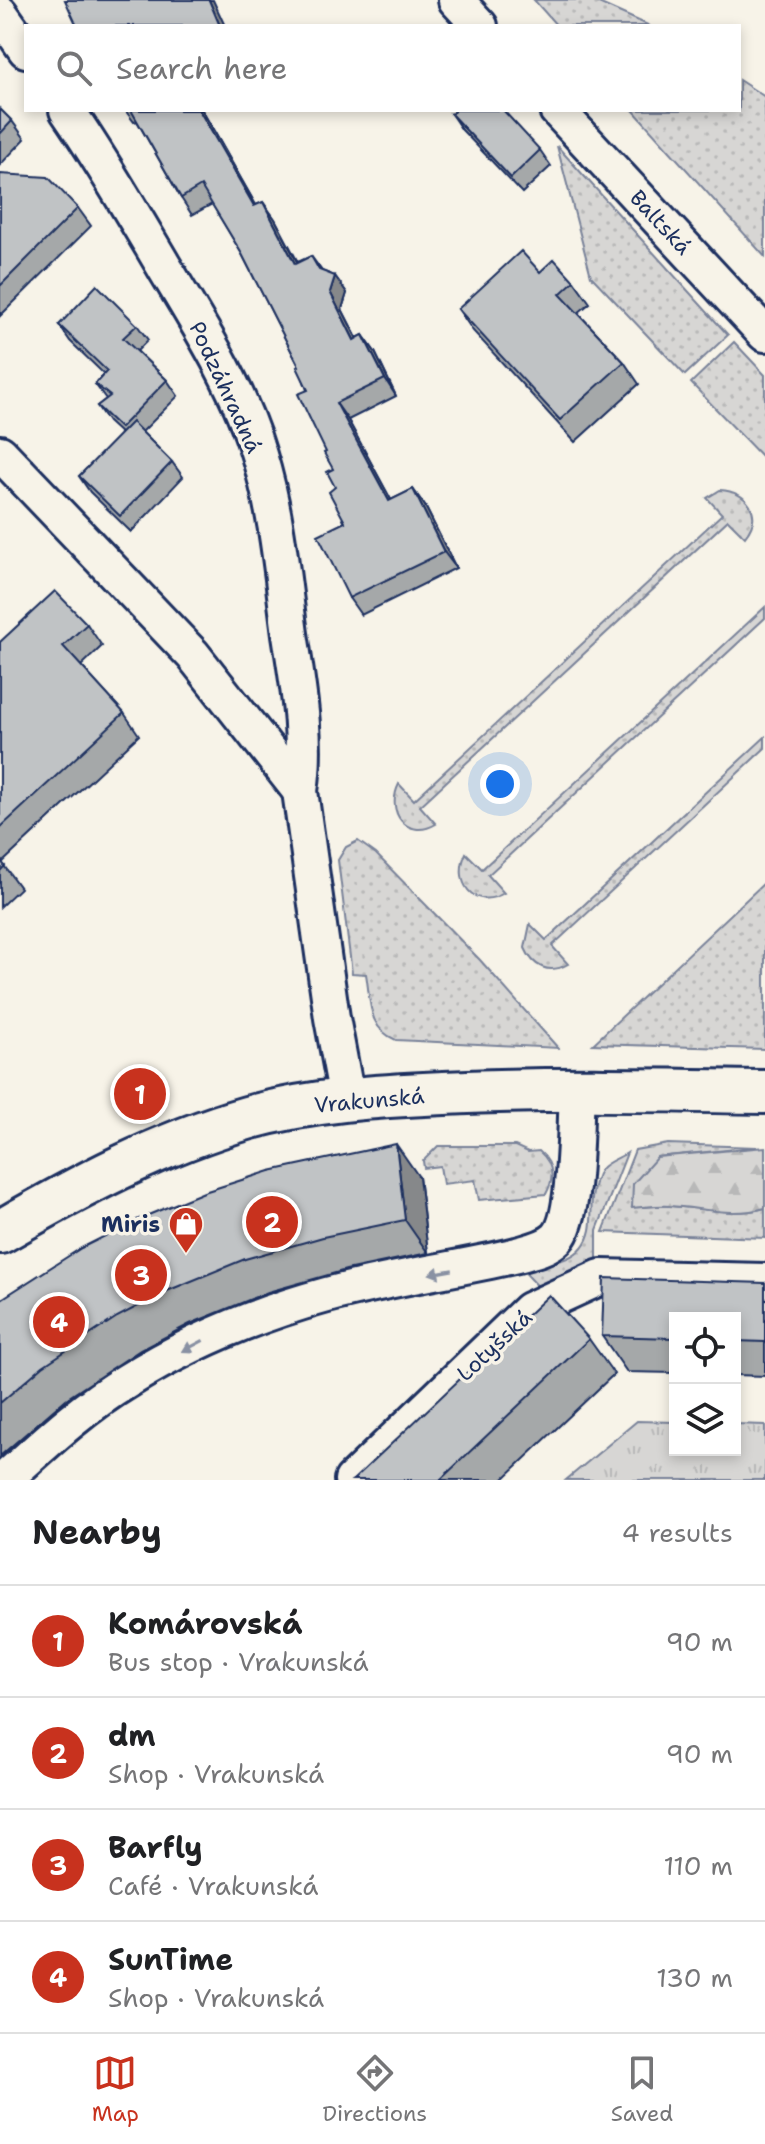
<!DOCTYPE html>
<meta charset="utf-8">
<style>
body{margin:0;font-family:"Shantell Sans",sans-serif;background:#f2f2f2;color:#202124}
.controls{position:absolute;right:24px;bottom:24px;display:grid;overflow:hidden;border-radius:0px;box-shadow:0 4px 12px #0003}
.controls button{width:72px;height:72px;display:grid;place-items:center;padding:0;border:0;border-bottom:2px solid #e0e0e0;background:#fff;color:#202124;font:40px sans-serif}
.you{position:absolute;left:500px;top:784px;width:28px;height:28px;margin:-20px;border:6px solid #fff;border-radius:50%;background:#1a73e8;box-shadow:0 0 0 12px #1a73e833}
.badge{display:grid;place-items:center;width:52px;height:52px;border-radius:50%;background:#c8321e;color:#fff;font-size:26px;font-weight:700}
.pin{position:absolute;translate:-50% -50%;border:4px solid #fff;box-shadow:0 2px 8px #0006}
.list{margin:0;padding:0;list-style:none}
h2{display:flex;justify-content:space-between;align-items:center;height:104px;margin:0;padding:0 32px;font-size:34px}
h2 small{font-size:26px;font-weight:400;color:#757577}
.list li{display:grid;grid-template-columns:52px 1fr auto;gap:24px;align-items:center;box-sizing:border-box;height:112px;padding:0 32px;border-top:2px solid #e0e0e0}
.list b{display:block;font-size:30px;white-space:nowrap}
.list p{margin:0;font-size:26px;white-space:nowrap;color:#757577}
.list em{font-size:26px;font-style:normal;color:#757577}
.icon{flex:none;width:44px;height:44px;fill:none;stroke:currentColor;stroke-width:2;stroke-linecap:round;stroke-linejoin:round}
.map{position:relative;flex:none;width:765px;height:1480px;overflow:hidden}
.search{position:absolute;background:#fff;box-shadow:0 4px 12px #0003;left:24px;right:24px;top:24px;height:88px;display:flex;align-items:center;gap:20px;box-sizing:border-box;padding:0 28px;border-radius:0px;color:#757577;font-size:30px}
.sheet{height:552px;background:#fff}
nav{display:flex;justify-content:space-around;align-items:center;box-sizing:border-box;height:112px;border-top:2px solid #e0e0e0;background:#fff;font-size:22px;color:#757577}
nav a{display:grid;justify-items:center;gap:4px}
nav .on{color:#c8321e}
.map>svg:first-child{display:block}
</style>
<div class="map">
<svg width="765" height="1480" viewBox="0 0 765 1480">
<defs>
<pattern id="grass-dots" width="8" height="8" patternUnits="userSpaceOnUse" patternTransform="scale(2)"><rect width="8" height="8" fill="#d7d6d4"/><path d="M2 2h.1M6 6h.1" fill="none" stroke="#b8b8b8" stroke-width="1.8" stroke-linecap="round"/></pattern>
<pattern id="forest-firs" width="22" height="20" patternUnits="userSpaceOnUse" patternTransform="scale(2)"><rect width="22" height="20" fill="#d7d6d4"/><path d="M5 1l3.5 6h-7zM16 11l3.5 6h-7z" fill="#b8b8b8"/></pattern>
<pattern id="park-tufts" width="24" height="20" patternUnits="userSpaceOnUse" patternTransform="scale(2)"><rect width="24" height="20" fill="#d7d6d4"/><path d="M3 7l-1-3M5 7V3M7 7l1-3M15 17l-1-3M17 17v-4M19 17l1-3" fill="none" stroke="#b8b8b8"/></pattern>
</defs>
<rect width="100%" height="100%" fill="#f7f3e8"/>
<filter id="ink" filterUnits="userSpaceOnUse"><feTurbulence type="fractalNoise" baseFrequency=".0125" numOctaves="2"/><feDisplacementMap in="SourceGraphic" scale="16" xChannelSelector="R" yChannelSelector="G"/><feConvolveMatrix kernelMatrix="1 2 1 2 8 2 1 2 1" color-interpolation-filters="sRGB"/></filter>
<g filter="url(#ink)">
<g fill="url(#grass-dots)" stroke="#798299" stroke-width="2">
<path d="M534 0H592L650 26H557Z"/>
<path d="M739 80 765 97V257L633 110H739Z"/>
<path d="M557 146 728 335 685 375 591 276Z"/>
<path d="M734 342 765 375V460L691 383Z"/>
<path d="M720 490C747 492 764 513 745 537L728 520 420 806 436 824C407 841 385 812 399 784L414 800 722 514 707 498Z"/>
<path d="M765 607V618L488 875 504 893C474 911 452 882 466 853L482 869Z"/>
<path d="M765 737V748L552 946 568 964C549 975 533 967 525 948L530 924 546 940Z"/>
<path d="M358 841 376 854 480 960 558 1048 396 1040C367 1028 371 1002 366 974L352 973 338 860 346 847Z"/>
<path d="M765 882V1049L593 1044Z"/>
<path d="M668 1144 757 1147 657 1157 632 1207C644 1208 658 1205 670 1206 703 1208 733 1217 765 1208V1238L603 1232 635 1150Z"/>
<path d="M438 1146H515L528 1152 539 1151C553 1163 555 1178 546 1194L479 1200 475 1180 443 1184 440 1166 424 1168 423 1161Z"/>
<path d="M627 1153 597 1230V1266L543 1292 519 1266C548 1263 583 1264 590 1230 592 1220 591 1209 592 1199 593 1190 595 1177 601 1169 606 1162 619 1158 627 1153Z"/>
</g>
<path fill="url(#forest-firs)" stroke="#798299" stroke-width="2" d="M765 1147V1208C733 1217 703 1208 670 1206 658 1205 645 1207 632 1208L633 1184 657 1157Z"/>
<path fill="url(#park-tufts)" stroke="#798299" stroke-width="2" d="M637 1421 675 1422V1450H735V1424L765 1425V1480H566Z"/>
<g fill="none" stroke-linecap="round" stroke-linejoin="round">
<defs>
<g id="minor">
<path d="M456 0 480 26"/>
<path d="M0 13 26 50"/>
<path d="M67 110C103 162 134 216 166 270 201 328 240 390 259 455 277 513 282 574 290 634 298 686 308 739 300 791L332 1018 347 1098"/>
<path d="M557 110 765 334"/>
<path d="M0 453 193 655 300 791"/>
<path d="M4 1480C43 1445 82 1408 127 1381 188 1343 257 1314 327 1295 390 1278 454 1270 517 1255 531 1251 547 1248 557 1238 577 1217 575 1120 577 1089"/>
<path d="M352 1480 529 1310 601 1277 765 1281"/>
</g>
<path id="tertiary" d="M0 1232C78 1187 160 1143 247 1118 313 1100 376 1096 444 1093 551 1088 658 1090 765 1092"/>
</defs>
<use href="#minor" stroke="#1b2f5e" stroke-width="40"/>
<use href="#tertiary" stroke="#1b2f5e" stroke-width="48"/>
<use href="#minor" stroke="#f7f3e8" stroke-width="34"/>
<use href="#tertiary" stroke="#f7f3e8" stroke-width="42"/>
</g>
<g fill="#a5a8a9" stroke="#1b2f5e" stroke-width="2">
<path d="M0 109 12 121 25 139 0 165Z"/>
<path d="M125 110H202L256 205 263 202 275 219 298 262 311 256 322 271 335 276 347 293 342 309 357 338 363 335 375 352 396 396 348 420 391 500 413 489 425 506 456 568 361 615 349 598 345 522 335 487 333 469 299 366 242 254 212 204 192 215 181 198 137 121 134 122Z"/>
<path d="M451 114 540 150 551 166 522 193 462 130Z"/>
<path d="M0 174 78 208 91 226 0 316Z"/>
<path d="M540 272 574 281 590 303 578 313 624 362 639 384 575 442 473 331 458 309Z"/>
<path d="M59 325H137L148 340 137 351 167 380 178 396 142 432 172 462 183 477 131 532 90 492 79 476 121 434 108 422 97 406 106 399 95 384 104 374 70 341Z"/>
<path d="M87 624 102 646 81 666 124 713 139 735 2 863 20 888 0 907V642Z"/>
<path d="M419 1177 428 1253 346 1270 268 1292 190 1324 140 1350 66 1399 0 1456V1300Z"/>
<path d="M765 1283V1376L735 1375V1318H675V1373L627 1372 602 1336Z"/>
<path d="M589 1339 614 1374 502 1480H353Z"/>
</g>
<g fill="#86888a" stroke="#1b2f5e" stroke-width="2">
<path d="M209 0H213L225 26H220Z"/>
<path d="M199 110H202L266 223 254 206Z"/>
<path d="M263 202 275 219 307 281 295 264Z"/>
<path d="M335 276 347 293 342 309 366 357 354 340 330 292Z"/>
<path d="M363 335 375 352 396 396 385 379Z"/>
<path d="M336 403 348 420 401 518 389 501Z"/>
<path d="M413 489 425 506 456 568 444 552Z"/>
<path d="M396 1144 419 1177 428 1253 405 1220Z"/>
</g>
<g fill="#c0c3c5" stroke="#1b2f5e" stroke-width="2">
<path d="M65 0H209L220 26H77Z"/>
<path d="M0 109 12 121 0 134Z"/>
<path d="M131 110H199L254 206 263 202 295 264 311 256 319 270 335 276 330 292 354 340 363 335 385 379 336 403 389 501 413 489 444 552 349 598 318 535 345 522 329 492 335 487 327 472 333 469 324 453 326 452 298 394 308 390 297 367 299 366 242 254 201 186 181 198Z"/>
<path d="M456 110H503L540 150 511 178 451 114Z"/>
<path d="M0 174 48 177 78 208 0 286Z"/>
<path d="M521 251 540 272 554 259 574 281 560 294 624 362 560 420 458 309Z"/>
<path d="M97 285 137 325 123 338 167 380 120 428 97 406 110 396 95 384 107 371 59 325Z"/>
<path d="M132 422 172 462 120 516 79 476Z"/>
<path d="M55 591 87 624 63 646 124 713 0 828V642Z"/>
<path d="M0 860 5 866 0 871Z"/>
<path d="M396 1144 405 1220 323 1237 245 1259 167 1291 117 1317 43 1366 0 1403V1300L81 1248 141 1218 204 1192 270 1171Z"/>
<path d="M604 1278 765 1283V1342L735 1341V1318H675V1338L602 1336Z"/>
<path d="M549 1295 589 1339 440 1480H353Z"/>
</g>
<defs><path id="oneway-solid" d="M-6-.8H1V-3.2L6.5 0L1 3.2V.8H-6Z" transform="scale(2)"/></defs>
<g fill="#8991a3">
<use href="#oneway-solid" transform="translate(441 1272) rotate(170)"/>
<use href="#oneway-solid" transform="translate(193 1346) rotate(152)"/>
</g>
</g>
<defs>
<symbol id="shop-pin" viewBox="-11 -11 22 30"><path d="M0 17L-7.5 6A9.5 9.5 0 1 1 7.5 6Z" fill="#c8321e" stroke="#f7f3e8"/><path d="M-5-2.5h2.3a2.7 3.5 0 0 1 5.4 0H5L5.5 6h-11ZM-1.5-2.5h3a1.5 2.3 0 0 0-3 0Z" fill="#fff"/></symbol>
</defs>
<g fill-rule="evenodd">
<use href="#shop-pin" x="166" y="1204" width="40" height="54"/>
</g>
<g text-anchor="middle" stroke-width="7" stroke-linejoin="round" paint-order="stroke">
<g font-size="22" fill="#1b2f5e" stroke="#f7f3e8">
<text transform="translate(661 222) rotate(47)" y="8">Baltská</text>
<text transform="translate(226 387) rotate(65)" y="8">Podzáhradná</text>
<text transform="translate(369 1100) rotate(-5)" y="8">Vrakunská</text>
<text transform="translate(494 1345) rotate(-43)" y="8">Lotyšská</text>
</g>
<g font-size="22" font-weight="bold" fill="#1b2f5e" stroke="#f7f3e8" text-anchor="end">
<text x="160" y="1232">Miris</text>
</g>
</g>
</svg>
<div class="controls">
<button><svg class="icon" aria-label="locate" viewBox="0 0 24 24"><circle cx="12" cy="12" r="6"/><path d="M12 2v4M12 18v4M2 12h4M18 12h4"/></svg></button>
<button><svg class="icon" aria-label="layers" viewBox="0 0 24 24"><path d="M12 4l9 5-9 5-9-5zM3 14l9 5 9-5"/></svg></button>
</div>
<div class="you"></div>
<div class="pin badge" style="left:140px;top:1094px">1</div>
<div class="pin badge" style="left:272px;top:1222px">2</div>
<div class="pin badge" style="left:141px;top:1275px">3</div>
<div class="pin badge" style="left:59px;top:1322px">4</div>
<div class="search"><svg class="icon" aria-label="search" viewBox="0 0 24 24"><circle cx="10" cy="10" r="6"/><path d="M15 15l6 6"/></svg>Search here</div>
</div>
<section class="sheet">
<h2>Nearby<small>4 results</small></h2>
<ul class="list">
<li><span class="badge">1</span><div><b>Komárovská</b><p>Bus stop · Vrakunská</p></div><em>90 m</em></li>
<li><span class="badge">2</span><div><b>dm</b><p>Shop · Vrakunská</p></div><em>90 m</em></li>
<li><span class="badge">3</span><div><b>Barfly</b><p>Café · Vrakunská</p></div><em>110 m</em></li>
<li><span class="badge">4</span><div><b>SunTime</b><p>Shop · Vrakunská</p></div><em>130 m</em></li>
</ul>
</section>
<nav>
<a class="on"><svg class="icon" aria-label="map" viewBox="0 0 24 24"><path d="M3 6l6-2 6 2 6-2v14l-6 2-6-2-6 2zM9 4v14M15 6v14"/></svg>Map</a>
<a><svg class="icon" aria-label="directions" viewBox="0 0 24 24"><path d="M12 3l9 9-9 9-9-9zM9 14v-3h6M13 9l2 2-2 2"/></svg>Directions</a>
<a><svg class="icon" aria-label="saved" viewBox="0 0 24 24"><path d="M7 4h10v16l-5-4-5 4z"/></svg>Saved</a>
</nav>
